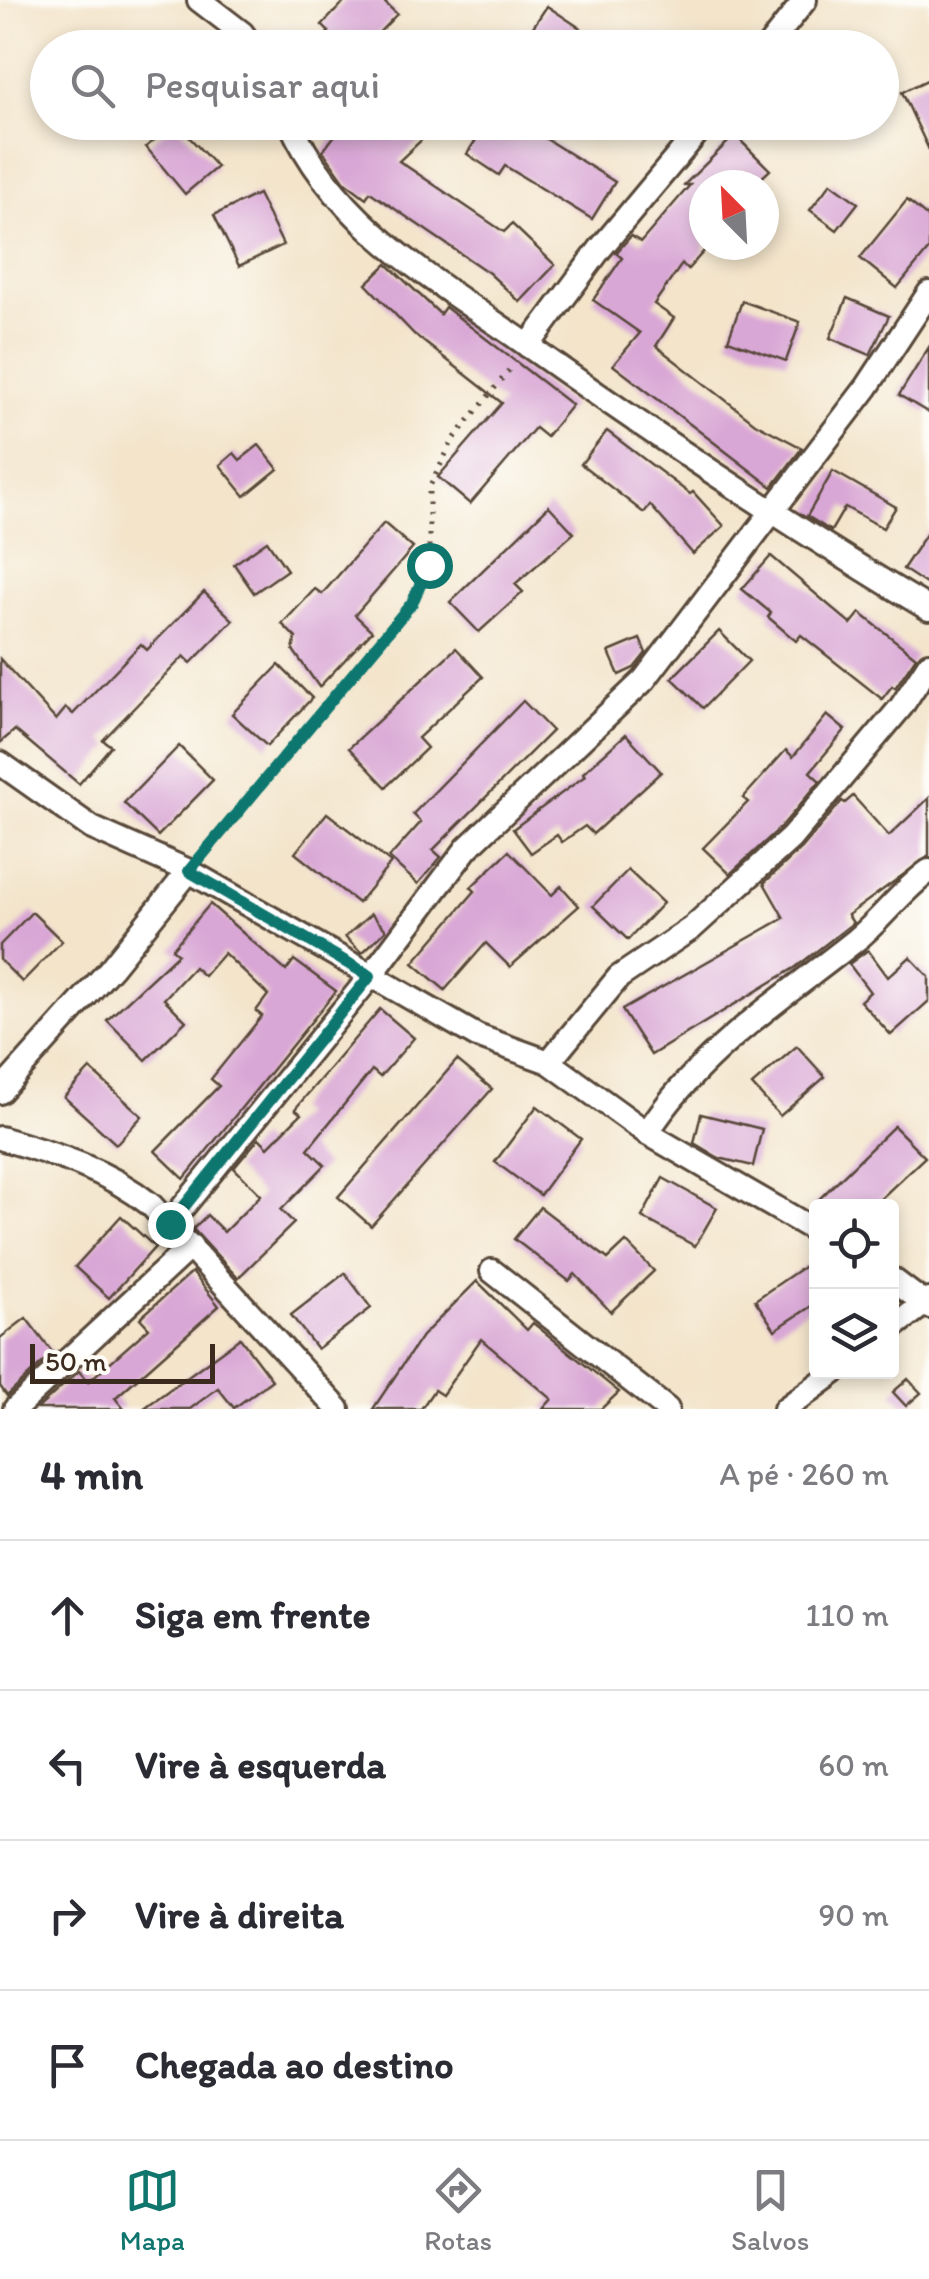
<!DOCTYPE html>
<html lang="pt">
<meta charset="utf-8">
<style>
body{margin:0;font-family:Itim,sans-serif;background:#f7f7f7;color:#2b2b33}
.controls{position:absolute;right:30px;bottom:30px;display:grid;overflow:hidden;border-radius:10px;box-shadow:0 5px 15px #0003}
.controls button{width:90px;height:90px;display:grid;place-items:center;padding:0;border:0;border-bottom:2px solid #e1e1e2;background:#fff;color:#2b2b33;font:50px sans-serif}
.compass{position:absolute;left:689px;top:170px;width:90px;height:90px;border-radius:50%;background:#fff;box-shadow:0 5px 15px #0003;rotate:336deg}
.scale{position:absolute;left:30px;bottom:25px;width:185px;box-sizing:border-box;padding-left:10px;border:5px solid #3b2a1e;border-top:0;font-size:28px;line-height:35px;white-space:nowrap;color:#3b2a1e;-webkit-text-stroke:8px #fdfcf7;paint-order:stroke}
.stop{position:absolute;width:30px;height:30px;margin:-22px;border:8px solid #0f766e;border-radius:50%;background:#fff}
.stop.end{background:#0f766e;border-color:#fff;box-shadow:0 2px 10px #0008}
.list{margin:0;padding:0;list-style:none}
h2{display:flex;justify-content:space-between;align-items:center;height:130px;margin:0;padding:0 40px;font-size:42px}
h2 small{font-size:32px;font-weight:400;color:#7c7c81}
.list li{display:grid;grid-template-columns:65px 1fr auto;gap:30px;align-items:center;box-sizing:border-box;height:150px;padding:0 40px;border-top:2px solid #e1e1e2}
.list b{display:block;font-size:38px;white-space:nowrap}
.list em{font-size:32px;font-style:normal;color:#7c7c81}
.icon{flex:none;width:55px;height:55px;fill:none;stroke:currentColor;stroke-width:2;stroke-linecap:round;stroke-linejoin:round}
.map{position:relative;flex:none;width:929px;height:1409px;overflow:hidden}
.search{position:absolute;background:#fff;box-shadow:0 5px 15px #0003;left:30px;right:30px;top:30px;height:110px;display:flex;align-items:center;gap:25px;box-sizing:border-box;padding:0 35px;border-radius:55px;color:#7c7c81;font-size:38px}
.sheet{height:730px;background:#fff}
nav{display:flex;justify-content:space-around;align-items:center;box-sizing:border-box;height:140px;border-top:2px solid #e1e1e2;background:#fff;font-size:28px;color:#7c7c81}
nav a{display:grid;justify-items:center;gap:5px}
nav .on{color:#0f766e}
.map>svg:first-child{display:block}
</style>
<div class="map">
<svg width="929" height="1409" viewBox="0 0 929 1409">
<rect width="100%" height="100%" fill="#fdfcf7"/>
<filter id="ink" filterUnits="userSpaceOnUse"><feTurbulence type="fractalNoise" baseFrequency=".01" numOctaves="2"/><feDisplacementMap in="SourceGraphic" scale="20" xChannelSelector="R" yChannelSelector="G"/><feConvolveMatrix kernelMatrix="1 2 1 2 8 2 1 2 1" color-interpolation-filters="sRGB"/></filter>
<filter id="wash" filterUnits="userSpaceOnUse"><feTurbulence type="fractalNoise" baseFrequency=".0048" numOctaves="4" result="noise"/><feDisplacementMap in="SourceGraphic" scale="40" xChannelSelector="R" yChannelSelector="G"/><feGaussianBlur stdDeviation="2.25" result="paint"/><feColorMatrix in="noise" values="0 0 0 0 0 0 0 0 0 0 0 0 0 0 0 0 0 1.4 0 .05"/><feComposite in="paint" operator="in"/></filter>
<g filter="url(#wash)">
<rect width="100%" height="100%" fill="#f3e4ca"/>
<g id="blocks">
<g fill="#d9a7d5">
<path d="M346 0H382L397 14 364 48H313L329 32 322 25Z"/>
<path d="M547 6 610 48H519Z"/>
<path d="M929 79V150L902 92Z"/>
<path d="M175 122 217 167 185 194 146 147Z"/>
<path d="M345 122H418L428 134 399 161 504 232 512 224 555 265 520 302 489 273 370 192 366 198 345 182 323 151Z"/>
<path d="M487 122H535L530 129 615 182 592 219 505 166 499 175 467 154Z"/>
<path d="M735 135 770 170 754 185H704V251L688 269 682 264 654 304 674 318 656 346 755 423 802 448 772 487 613 365 640 333 593 300 622 258 616 253 631 236 641 242 690 185H684Z"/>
<path d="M831 183 858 203 837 230 810 210Z"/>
<path d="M258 194 283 245 239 266 214 215Z"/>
<path d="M907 200 929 218V249L897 288 860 258Z"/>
<path d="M387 264 440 314 445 307 572 405 546 437 535 428 470 504 438 477 502 403 414 334 366 284Z"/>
<path d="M847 298 889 316 870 355 830 338Z"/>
<path d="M742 301 800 322 786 361 728 340Z"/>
<path d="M929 347V413L899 395Z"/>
<path d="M607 431 690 494 693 492 724 526 693 554 650 505 644 513 581 464Z"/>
<path d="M259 445 278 469 245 496 220 465 234 453 240 460Z"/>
<path d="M833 471 896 507 883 528 845 507 831 531 807 516Z"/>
<path d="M549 506 574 533 515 584 523 592 479 632 450 602Z"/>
<path d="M384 523 413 548 355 615 372 631 319 687 293 650 296 638 282 624 315 589 322 594Z"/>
<path d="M929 530V586L903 569Z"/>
<path d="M267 541 287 570 254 593 234 564Z"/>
<path d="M771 556 851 624 860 613 916 657 895 688 892 686 882 699 801 635 796 641 768 617 771 613 742 589Z"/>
<path d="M204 592 233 620 191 663 184 656 103 740 111 746 79 784 15 730 0 743V659L56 720 66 708 73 714 141 644 147 650Z"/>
<path d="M719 631 749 661 703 708 672 678Z"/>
<path d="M640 639 646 653 634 668 619 675 609 652Z"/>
<path d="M456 648 483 677 418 738 427 748 386 787 349 748Z"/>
<path d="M279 665 312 698 267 746 232 714Z"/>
<path d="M523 701 552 731 433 850 441 857 418 884 389 858 421 822 413 814Z"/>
<path d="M827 715 845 730 810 772 820 781 780 828 730 874 703 848 748 802 743 798 786 750 793 757Z"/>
<path d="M626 734 661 772 593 834 585 826 562 842 557 835 531 853 513 829 585 776 583 773Z"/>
<path d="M179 746 213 780 158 836 124 803Z"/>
<path d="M853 796 889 836 929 798V856L848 915 853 923 796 967 651 1055 622 1010 784 918 764 883 802 848 842 801 845 803Z"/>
<path d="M327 813 391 863 358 903 295 853Z"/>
<path d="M509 851 552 895 561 886 579 906 510 967 486 943 445 990 413 963 475 891 471 887Z"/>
<path d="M628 870 663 903 628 940 593 906Z"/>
<path d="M210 904 286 971 294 960 336 991 184 1179 155 1151 219 1086 211 1079 262 1016 256 1011 268 995 224 953 204 976 194 967 164 999 186 1021 146 1060 107 1020 178 954 172 949Z"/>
<path d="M32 912 62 941 22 982 0 960V945Z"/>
<path d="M371 914 386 930 362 953 345 937Z"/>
<path d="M868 950 888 977 910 957 929 977V1001L891 1035 860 1001 870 992 849 964Z"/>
<path d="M380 1009 414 1038 380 1077 372 1070 308 1149 325 1165 281 1210 294 1223 238 1278 193 1229 207 1215 224 1232 261 1195 234 1168 259 1138 268 1147 301 1114 295 1109Z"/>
<path d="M797 1046 825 1077 780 1116 752 1085Z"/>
<path d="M457 1060 492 1089 371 1226 338 1197Z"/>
<path d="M90 1069 142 1116 116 1144 64 1097Z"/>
<path d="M537 1106 581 1139 540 1195 495 1162Z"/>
<path d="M701 1114 762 1129 753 1166 719 1158 694 1143Z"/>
<path d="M894 1126 925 1157 873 1206H812Z"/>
<path d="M663 1178 717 1208 695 1246 642 1217Z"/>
<path d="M540 1207 608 1259 626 1242 654 1271 611 1312 575 1274 569 1281 514 1239Z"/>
<path d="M121 1216 155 1247 109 1298 75 1267Z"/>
<path d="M809 1263 816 1274V1303L775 1330 755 1300Z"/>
<path d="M192 1272 219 1306 115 1398 124 1409H37L79 1371 88 1382 149 1328 140 1318Z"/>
<path d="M345 1273 371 1308 317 1349 291 1315Z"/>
<path d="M477 1281 527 1330 533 1323 619 1392 601 1409H543L552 1399 481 1339 442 1395 434 1390 421 1409H373L422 1336Z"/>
<path d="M26 1318 53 1353 7 1396 0 1386V1338Z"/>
<path d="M240 1338 272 1380 234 1408 218 1388 190 1409H143Z"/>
<path d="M908 1379 921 1393 906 1406 893 1392Z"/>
</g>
</g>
</g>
<g filter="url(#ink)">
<use href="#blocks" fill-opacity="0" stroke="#574638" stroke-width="2.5"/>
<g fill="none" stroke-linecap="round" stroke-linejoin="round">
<defs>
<g id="street">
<path d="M199 0 242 33 253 48"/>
<path d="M767 48 805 0"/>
<path d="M290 122C336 226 441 284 530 347 660 439 792 527 929 609"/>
<path d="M528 346 600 249 706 122"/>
<path d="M0 763 92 828 189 871 477 1036 549 1062 647 1133 816 1231"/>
<path d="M549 1062 619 977 692 928 791 838 901 707 929 664"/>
<path d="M0 1092 111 968 189 871"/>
<path d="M647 1133C700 1050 781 1000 856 940 882 919 901 891 929 871"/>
<path d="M0 1138C54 1154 106 1169 151 1205L338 1409"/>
<path d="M170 1223 370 977 467 848 644 680 867 387 929 293"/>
<path d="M492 1271 667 1409"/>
<path d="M892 1279 929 1307"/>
<path d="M892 1328 929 1300"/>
<path d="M15 1409 191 1246"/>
<path d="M785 1409 835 1372"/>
</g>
</defs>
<use href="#street" stroke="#574638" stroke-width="28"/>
<path stroke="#574638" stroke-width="5" stroke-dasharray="2.5 8" stroke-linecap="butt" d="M202 856 412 603 429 565V488L453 440 514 364"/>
<use href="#street" stroke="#fff" stroke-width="22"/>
</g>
</g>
<g fill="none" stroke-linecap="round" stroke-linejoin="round" filter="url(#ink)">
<path stroke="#0f766e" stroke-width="12" d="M170 1224 370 976 189 871 412 603 429 565"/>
</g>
</svg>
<div class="controls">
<button><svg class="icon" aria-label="locate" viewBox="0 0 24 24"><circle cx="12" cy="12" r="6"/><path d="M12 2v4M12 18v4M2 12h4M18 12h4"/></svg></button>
<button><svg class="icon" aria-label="layers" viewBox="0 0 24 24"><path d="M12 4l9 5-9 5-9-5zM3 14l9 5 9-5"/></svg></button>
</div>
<svg class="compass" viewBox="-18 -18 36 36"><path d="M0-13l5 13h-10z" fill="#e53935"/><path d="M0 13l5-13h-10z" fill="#7c7c81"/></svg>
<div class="scale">50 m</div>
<div class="stop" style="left:429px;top:565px"></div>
<div class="stop end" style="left:170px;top:1224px"></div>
<div class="search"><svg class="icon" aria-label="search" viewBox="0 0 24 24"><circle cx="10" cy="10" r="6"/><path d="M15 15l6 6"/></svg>Pesquisar aqui</div>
</div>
<section class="sheet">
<h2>4 min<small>A pé · 260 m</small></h2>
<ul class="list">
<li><svg class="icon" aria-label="ahead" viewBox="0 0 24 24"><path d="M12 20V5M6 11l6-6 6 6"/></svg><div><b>Siga em frente</b></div><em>110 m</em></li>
<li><svg class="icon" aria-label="left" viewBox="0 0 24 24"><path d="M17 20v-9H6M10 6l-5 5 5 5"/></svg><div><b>Vire à esquerda</b></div><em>60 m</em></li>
<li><svg class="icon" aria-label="right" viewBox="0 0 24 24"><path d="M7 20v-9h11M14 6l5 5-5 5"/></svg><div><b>Vire à direita</b></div><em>90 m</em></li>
<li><svg class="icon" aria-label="arrive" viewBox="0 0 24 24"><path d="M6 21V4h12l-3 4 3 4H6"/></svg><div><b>Chegada ao destino</b></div></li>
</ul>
</section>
<nav>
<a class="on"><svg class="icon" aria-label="map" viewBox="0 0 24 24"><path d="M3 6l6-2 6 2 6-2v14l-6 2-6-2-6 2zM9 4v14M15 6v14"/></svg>Mapa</a>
<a><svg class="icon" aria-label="directions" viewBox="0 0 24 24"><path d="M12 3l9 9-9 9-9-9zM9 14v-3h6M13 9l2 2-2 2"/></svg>Rotas</a>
<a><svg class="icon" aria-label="saved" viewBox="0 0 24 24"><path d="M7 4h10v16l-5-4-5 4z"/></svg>Salvos</a>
</nav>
